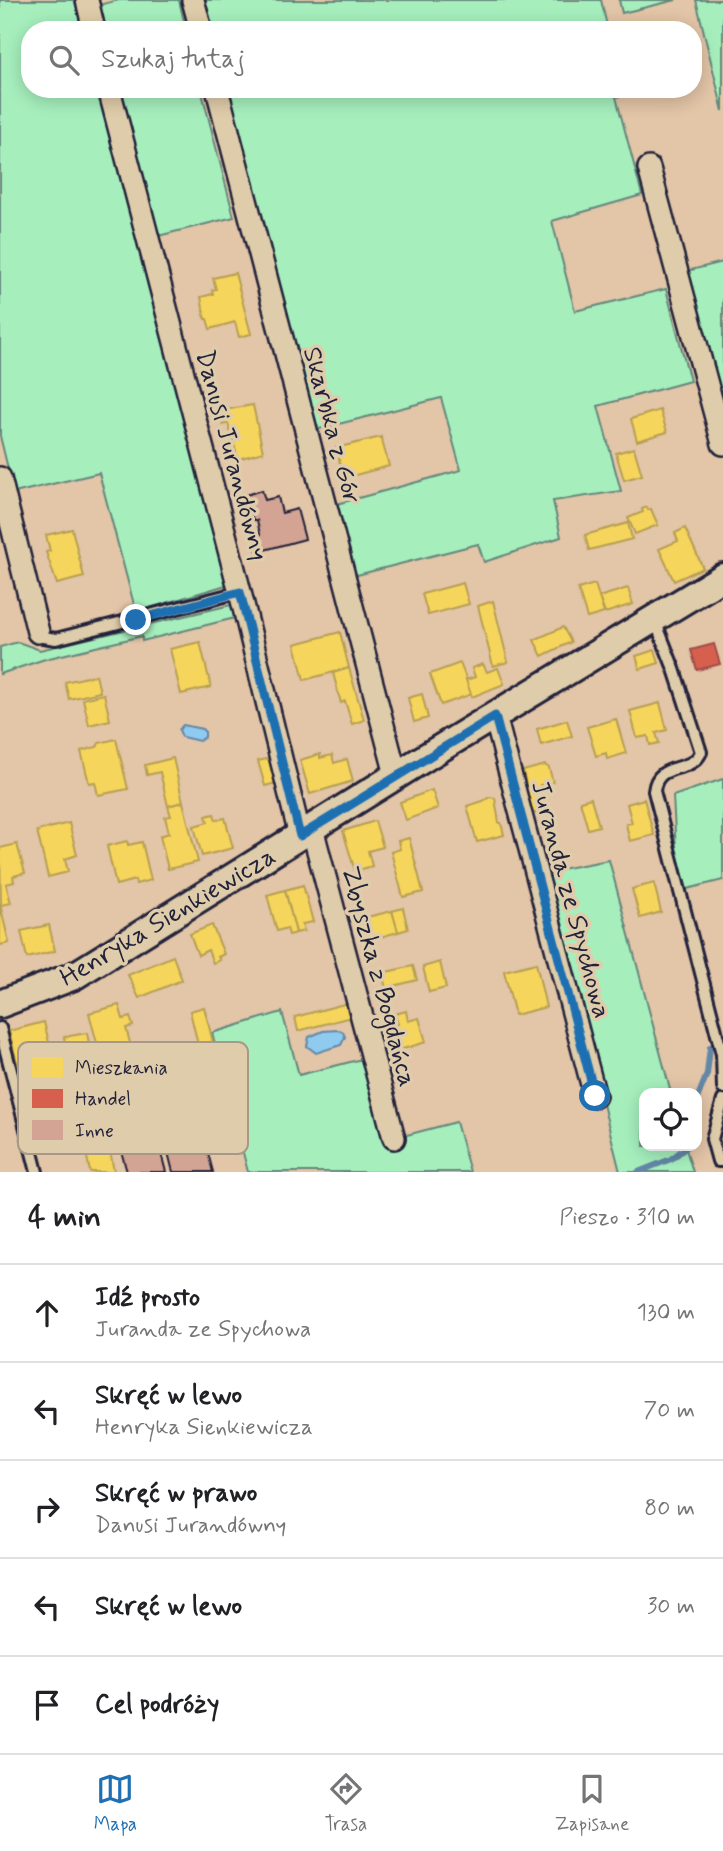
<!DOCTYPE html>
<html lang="pl">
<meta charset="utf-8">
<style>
body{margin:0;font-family:Mynerve,sans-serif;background:#f2f2f2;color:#202124}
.controls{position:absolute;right:21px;bottom:21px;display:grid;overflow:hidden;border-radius:14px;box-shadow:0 4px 18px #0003}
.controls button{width:63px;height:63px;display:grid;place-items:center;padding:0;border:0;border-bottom:2px solid #e0e0e0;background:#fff;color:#202124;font:35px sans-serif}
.stop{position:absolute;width:21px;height:21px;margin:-16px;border:5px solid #1f6fb2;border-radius:50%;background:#fff}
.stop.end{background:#1f6fb2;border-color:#fff;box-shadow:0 2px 7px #0008}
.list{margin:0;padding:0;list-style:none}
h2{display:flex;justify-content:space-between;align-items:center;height:91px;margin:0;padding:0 28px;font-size:30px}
h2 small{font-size:23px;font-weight:400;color:#757577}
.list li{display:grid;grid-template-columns:46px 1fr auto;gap:21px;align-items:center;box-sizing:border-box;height:98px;padding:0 28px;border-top:2px solid #e0e0e0}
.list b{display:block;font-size:26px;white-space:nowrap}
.list p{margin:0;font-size:23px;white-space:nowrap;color:#757577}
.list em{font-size:23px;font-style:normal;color:#757577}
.icon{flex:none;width:38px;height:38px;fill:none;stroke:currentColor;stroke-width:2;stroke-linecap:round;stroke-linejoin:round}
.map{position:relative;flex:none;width:723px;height:1172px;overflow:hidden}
.search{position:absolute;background:#fff;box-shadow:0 4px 18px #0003;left:21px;right:21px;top:21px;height:77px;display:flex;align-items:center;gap:18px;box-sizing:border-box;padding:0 24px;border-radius:28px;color:#757577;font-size:26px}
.sheet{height:581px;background:#fff}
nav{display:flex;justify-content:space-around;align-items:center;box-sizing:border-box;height:98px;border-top:2px solid #e0e0e0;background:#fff;font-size:19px;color:#757577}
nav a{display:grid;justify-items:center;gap:4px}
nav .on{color:#1f6fb2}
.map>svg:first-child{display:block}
</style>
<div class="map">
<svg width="723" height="1172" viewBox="0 0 723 1172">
<rect width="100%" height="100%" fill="#e3c5a7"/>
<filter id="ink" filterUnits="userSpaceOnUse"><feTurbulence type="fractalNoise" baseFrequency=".0143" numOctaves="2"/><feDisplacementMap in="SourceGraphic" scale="14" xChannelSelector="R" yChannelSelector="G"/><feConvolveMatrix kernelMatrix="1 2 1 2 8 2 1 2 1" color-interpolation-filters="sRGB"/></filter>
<g filter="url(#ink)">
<g fill="#a6efbd" stroke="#64887c" stroke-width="2">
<path d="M0 0H78L86 30H30V89H101L226 585 136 612 99 473 14 493 0 436Z"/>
<path d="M119 0H179L186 30H106L99 5Z"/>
<path d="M203 0H601L608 30H211Z"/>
<path d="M619 0H676L622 13Z"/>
<path d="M696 0H723V111Z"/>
<path d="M121 89H201L234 217 158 236Z"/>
<path d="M226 89H623L625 95 616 97 642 195 552 221 575 311 666 289 690 381 598 406 621 491 553 501 561 537 484 562 478 544 353 576 333 505 461 470 441 398 315 430Z"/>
<path d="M723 262V415L687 271Z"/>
<path d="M231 605 235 618 142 641V636L45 659 0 674V647L18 642 40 650Z"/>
<path d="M723 779V880L687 889 676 851 673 796Z"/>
<path d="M609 860 671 1093H644V1146H685L693 1172H620L545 872Z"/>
<path d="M282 1012 299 1075 362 1059 384 1141 456 1122 470 1172H248L212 1033Z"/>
</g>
<g fill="#8ecbef" stroke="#6387a7" stroke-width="2">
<path d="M183 725 202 729 205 732V737L199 741 182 737 179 730Z"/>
<path d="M338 1030 343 1032 345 1037 341 1045 316 1053 307 1046 309 1037 323 1031Z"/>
</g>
<g fill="#f6d55c" stroke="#b69f52" stroke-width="2">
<path d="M235 273 251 334 239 337 235 322 210 329 207 319H205L201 297 213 294 212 290 216 289 213 278Z"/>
<path d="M253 405 263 452 238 459 228 423 223 425 220 413 230 409Z"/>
<path d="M660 410 667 432 637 441 631 419Z"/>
<path d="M381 437 389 466 344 478 336 448Z"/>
<path d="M634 448 642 475 624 480 616 453Z"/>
<path d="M647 507 648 510 651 509 658 525 635 534 628 518 643 512 642 509Z"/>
<path d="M628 523 632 539 589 550 585 535Z"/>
<path d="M685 528 703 568 674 581 659 549 678 541 675 533Z"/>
<path d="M72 529 84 577 57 584 46 552 50 551 46 535Z"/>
<path d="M463 583 469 604 428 615 422 594Z"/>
<path d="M595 584 604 613 587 618 578 589Z"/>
<path d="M628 588 633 604 605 613 599 597Z"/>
<path d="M493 601 508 662 493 666 478 606Z"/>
<path d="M563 627 571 642 542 656 534 640Z"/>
<path d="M340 632 349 668 304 680 295 644Z"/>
<path d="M200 642 211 687 181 694 170 649Z"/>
<path d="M655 650 659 663 640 669 636 656Z"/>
<path d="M460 663 472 694 441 705 430 674Z"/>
<path d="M483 664 487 672 498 668 504 684 472 697 466 680 475 677 472 668Z"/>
<path d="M349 668 364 720 352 724 345 701 341 703 333 673Z"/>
<path d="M96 675 100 692 69 699 65 682Z"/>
<path d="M104 694 110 720 89 725 83 699Z"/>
<path d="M422 694 428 718 414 722 408 698Z"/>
<path d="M660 703 667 730 656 733 659 743 650 745 648 736 637 738 630 711Z"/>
<path d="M616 719 626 753 607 759 606 753 596 756 587 727Z"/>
<path d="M567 720 572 736 541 745 537 729Z"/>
<path d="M116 739 128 789 98 795 95 782 89 783 81 751 97 747 99 743Z"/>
<path d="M320 754V758L332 755 334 763 347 759 353 781 310 794 300 760Z"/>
<path d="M173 758 183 802 168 806 160 772 147 775 145 765Z"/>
<path d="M270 758 276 783 265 786 258 761Z"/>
<path d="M545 765 549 768 553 782 540 785 547 810 532 814 523 771Z"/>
<path d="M432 790 438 808 406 820 400 802Z"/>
<path d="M490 797 495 798 499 823H501L504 835 477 842 467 806 483 801Z"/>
<path d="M591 798 599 826 588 829 580 801Z"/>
<path d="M644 799 654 835 630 841 626 824 632 823 627 804Z"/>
<path d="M183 802 198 862 168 869 160 836 169 833 165 817 171 816 168 806Z"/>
<path d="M214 814 216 820 225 818 233 848 202 856 194 826 208 822 206 816Z"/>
<path d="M375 821 383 847 368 851 372 866 355 871 343 831Z"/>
<path d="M69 823 77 855 65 859 68 872 48 877 37 831Z"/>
<path d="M409 838 423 892 403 897 391 852 400 849 398 841Z"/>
<path d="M127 841 128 845 142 842 151 880 136 884 135 880 116 885 107 846Z"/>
<path d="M17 844 25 873 13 876 14 882 6 884 11 903 1 905 0 848Z"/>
<path d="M654 883 661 912 640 918 632 889Z"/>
<path d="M303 885 313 922 302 924 304 931 296 933 285 890Z"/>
<path d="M285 890 296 933 289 935 287 928 277 931 267 895Z"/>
<path d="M0 904 9 943 0 945Z"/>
<path d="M403 908 408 929 398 932 392 911Z"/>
<path d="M392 911 398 932 365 941 359 919Z"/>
<path d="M49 925 55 951 27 958 21 931Z"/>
<path d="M212 925 224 954 218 957 220 960 213 963 208 950 198 955 190 934Z"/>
<path d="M173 956 182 980 139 998 128 975Z"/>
<path d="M440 962 446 988 429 992 423 967Z"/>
<path d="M536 963 546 1007 515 1015 504 971Z"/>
<path d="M413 966 417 980 386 988 382 973Z"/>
<path d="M348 1003 351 1017 298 1031 295 1017Z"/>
<path d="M119 1005 123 1019 130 1017 133 1026 126 1028 137 1069 106 1077 89 1013Z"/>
<path d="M204 1007 213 1042 198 1045 190 1011Z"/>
<path d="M406 1011 408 1021 419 1018 426 1042 396 1051 390 1027 398 1024 395 1014Z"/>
<path d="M44 1022 52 1055 17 1063 9 1031Z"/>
<path d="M87 1033 101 1107 78 1112 64 1037Z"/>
<path d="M213 1042 223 1080 195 1087 193 1076 150 1088 144 1059Z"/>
<path d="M106 1128 114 1172H90L82 1132Z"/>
</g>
<path fill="#d6604d" stroke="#a04d48" stroke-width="2" d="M714 644 720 664 697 670 691 650Z"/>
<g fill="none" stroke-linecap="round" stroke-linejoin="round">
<g stroke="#6387a7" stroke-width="6">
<path d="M697 1099 707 1074 710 1047"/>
<path d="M638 1172 671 1159 688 1146"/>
</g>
</g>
<g fill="#d3a394" stroke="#22223b" stroke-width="2">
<path d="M262 490 265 500 278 497 282 513 297 509 305 539 257 552 253 536 260 534 257 520H253L246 495Z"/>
<path d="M198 1115 213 1172H173L161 1125Z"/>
<path d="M154 1127 166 1172H127L117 1137Z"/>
</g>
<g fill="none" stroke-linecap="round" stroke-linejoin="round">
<defs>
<g id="service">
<path d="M654 618 674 669 701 752C691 775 657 760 654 791L722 1054 723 1088"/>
<path d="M38 632 43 637 56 639 240 592"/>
<path d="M0 1028 37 1172"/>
<path d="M723 1100 712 1139 718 1161H723"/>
</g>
<g id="minor">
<path d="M87 0 94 30"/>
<path d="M193 0 201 30"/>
<path d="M109 89 240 592 300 836"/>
<path d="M217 89 396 775"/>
<path d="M649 168 723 444"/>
<path d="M0 478 38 632"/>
<path d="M495 716 595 1096"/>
<path d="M312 828 394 1138"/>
</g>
<path id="tertiary" d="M0 1004 74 976 431 754 723 577"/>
</defs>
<use href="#service" stroke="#22223b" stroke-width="16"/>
<use href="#minor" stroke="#22223b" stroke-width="26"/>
<use href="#tertiary" stroke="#22223b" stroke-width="32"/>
<use href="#service" stroke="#dfccaa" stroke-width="10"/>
<use href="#minor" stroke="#dfccaa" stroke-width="21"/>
<use href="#tertiary" stroke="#dfccaa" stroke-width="26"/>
</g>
</g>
<g fill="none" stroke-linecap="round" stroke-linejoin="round" filter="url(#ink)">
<path stroke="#1f6fb2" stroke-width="9" d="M136 620 240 592 300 836 495 716 595 1096"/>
</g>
<g text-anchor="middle" stroke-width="7" stroke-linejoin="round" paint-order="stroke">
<g font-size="26" fill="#22223b" stroke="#dfccaa">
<text transform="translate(333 425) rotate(75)" y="9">Skarbka z Gór</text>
<text transform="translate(233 455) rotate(75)" y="9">Danusi Jurandówny</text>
<text transform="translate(572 899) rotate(75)" y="9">Juranda ze Spychowa</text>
<text transform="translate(167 916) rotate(-31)" y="9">Henryka Sienkiewicza</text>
<text transform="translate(380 976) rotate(75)" y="9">Zbyszka z Bogdańca</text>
</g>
</g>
<rect x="18" y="1042" width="230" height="112" rx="10" fill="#dfccaa" stroke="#a69989" stroke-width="2"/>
<rect x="32" y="1057" width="31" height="20" fill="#f6d55c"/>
<rect x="32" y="1089" width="31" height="19" fill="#d6604d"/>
<rect x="32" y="1120" width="31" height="20" fill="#d3a394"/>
<g font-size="19" fill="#22223b">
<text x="75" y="1074">Mieszkania</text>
<text x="75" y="1105">Handel</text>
<text x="75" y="1137">Inne</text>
</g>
</svg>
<div class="controls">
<button><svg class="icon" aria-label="locate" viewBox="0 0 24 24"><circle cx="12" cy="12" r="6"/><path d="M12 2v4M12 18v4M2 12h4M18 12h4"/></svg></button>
</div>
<div class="stop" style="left:595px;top:1096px"></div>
<div class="stop end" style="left:136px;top:620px"></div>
<div class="search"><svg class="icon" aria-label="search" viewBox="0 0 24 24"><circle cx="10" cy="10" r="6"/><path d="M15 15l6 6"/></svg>Szukaj tutaj</div>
</div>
<section class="sheet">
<h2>4 min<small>Pieszo · 310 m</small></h2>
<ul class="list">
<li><svg class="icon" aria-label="ahead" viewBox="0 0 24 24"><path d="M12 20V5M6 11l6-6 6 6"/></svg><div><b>Idź prosto</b><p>Juranda ze Spychowa</p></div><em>130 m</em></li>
<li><svg class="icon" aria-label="left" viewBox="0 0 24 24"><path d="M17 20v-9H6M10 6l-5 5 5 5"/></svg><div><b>Skręć w lewo</b><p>Henryka Sienkiewicza</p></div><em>70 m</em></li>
<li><svg class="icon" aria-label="right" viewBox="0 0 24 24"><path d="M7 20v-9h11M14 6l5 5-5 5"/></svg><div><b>Skręć w prawo</b><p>Danusi Jurandówny</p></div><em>80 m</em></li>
<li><svg class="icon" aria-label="left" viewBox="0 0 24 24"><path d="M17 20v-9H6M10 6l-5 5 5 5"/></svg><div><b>Skręć w lewo</b></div><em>30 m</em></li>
<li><svg class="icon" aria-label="arrive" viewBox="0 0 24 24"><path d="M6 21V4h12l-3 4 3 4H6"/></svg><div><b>Cel podróży</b></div></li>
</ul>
</section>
<nav>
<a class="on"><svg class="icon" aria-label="map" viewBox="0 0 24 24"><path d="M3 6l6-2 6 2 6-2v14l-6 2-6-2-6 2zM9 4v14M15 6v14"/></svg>Mapa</a>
<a><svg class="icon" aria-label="directions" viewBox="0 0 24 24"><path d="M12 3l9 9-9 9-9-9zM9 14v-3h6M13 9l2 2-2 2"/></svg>Trasa</a>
<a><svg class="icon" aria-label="saved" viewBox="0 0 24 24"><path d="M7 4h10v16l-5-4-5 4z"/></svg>Zapisane</a>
</nav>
